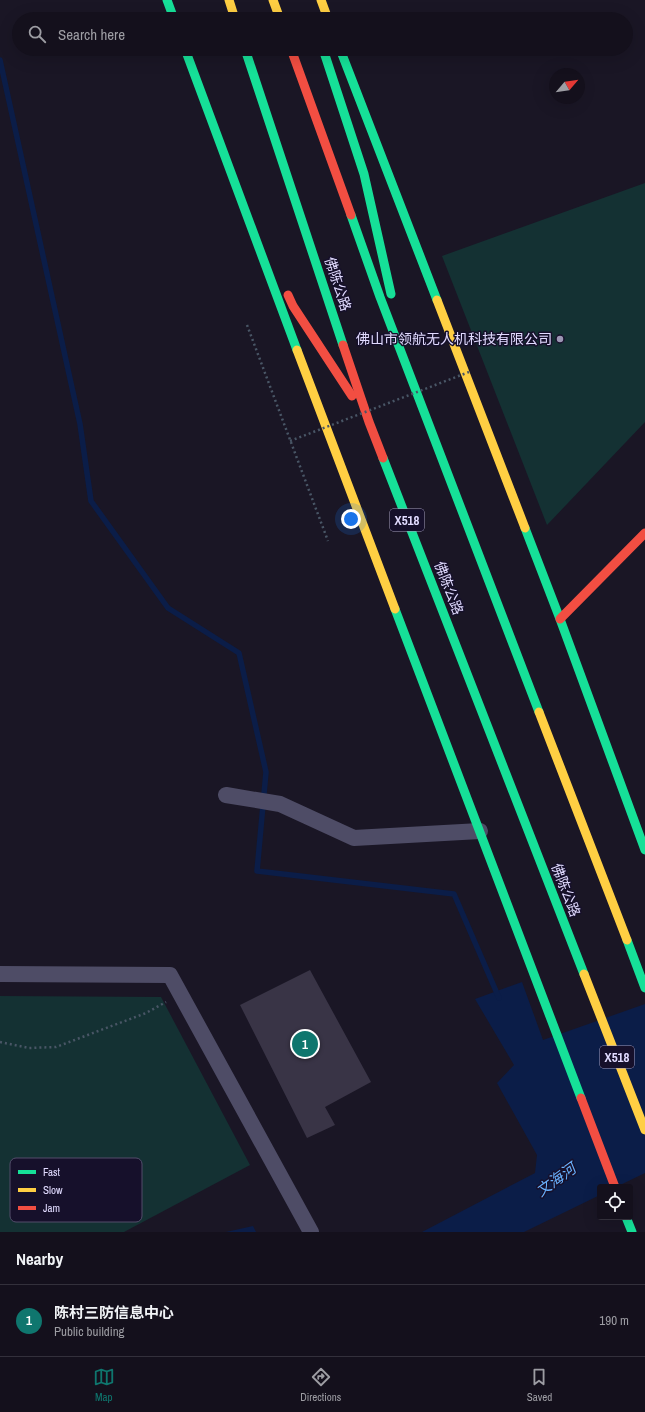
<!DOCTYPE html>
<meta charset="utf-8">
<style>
body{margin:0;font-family:"Archivo Narrow","Noto Sans SC",sans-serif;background:#211e29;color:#f1f3f6}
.controls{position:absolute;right:12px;bottom:12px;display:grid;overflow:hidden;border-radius:4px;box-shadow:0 4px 16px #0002}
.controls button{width:36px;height:36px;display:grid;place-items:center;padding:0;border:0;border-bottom:1px solid #33303b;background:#14101c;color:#f1f3f6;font:20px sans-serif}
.compass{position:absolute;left:549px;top:68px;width:36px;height:36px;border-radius:50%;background:#14101c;box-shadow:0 4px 16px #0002;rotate:61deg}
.you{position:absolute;left:351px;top:519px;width:14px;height:14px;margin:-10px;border:3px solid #fff;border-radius:50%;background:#1a73e8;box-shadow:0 0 0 6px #1a73e833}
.badge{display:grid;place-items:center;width:26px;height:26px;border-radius:50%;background:#0f766e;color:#fff;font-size:13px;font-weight:700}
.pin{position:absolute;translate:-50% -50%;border:2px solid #fff;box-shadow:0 1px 4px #0006}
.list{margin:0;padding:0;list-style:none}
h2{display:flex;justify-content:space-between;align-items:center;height:52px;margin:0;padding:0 16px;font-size:17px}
h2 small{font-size:13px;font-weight:400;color:#9d9da3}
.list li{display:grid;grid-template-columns:26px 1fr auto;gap:12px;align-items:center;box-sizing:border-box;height:72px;padding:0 16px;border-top:1px solid #33303b}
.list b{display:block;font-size:15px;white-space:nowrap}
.list p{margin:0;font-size:13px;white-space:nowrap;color:#9d9da3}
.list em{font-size:13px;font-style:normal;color:#9d9da3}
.icon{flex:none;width:22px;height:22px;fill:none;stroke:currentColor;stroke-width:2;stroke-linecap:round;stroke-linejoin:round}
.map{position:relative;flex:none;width:645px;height:1232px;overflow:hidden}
.search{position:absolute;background:#14101c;box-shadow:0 4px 16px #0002;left:12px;right:12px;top:12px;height:44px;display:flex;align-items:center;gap:10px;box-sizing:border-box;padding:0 14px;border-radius:22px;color:#9d9da3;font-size:15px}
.sheet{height:124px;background:#14101c}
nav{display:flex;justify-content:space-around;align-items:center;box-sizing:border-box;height:56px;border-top:1px solid #33303b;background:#14101c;font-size:11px;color:#9d9da3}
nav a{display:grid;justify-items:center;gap:2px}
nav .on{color:#0f766e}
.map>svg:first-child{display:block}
</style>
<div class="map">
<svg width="645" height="1232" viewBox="0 0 645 1232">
<rect width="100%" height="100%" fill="#1a1625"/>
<g fill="#143133">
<path d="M645 183V422L547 525 442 256Z"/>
<path d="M0 996 161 997 250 1165 124 1232H0Z"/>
</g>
<g fill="#0b1d48">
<path d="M522 982 543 1040 645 1004V1173L616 1187H600V1195L524 1232H422L535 1173 537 1155 497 1083 514 1065 475 999Z"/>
<path d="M253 1226 256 1232H226Z"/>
</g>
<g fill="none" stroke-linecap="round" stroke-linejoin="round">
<path stroke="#0b1d48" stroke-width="5.5" d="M0 60 80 424 91 501 168 608 239 653 266 772 257 871 454 894 499 998"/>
</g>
<path fill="#393446" d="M310 970 371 1082 325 1107 335 1125 307 1138 240 1005Z"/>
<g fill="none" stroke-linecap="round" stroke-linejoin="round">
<g stroke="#495666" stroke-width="2.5" stroke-dasharray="2 3" stroke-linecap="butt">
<path d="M247 325 328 541"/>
<path d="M0 1042 29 1048 56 1047 146 1013 166 1002"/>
</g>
<g stroke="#4e4c66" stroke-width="16">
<path d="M226 795 280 804 354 838 480 831"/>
<path d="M0 974 170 975 311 1232"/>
</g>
<g stroke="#16e098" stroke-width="9">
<path d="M167 0 174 19"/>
<path d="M185 49 297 350"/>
<path d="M245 49 343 345"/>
<path d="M323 49 364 174 391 294"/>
<path d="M340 49 437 300"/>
<path d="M351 215 380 297 539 712"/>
<path d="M383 458 584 974"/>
<path d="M525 528 560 619 645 850"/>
<path d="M395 609 581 1098"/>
<path d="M627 940 645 988"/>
<path d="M626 1217 632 1232"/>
</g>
<g stroke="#ffcf43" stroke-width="9">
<path d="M229 0 235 19"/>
<path d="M273 0 280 19"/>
<path d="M321 0 328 19"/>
<path d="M437 300 525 528"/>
<path d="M297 350 395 609"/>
<path d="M539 712 627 940"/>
<path d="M584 974 645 1130"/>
</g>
<g stroke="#f24e42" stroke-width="9">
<path d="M291 49 351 215"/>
<path d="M288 295 293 306 352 396"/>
<path d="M343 345 369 422 383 458"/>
<path d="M560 619 645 533"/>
<path d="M581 1098 615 1187"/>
</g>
<path stroke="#495666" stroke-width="2.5" stroke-dasharray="2 3" stroke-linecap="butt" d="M290 441 469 372"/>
</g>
<circle fill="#9b96b3" stroke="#16102b" stroke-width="1.5" cx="560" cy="339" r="4"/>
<g text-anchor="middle" stroke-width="3" stroke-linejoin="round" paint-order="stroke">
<g fill="#16102b" stroke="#a49ebf" stroke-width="1">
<rect x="390" y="509" width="34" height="22" rx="3"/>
<rect x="600" y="1046" width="34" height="22" rx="3"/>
</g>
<g font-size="13" font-weight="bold" fill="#e1dbff">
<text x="407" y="525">X518</text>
<text x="617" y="1062">X518</text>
</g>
<g font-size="14" fill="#e1dbff" stroke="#16102b">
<text transform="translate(338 284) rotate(72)" y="5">佛陈公路</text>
<text transform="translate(449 588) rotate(69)" y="5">佛陈公路</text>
<text transform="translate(566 890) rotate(69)" y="5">佛陈公路</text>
</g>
<g font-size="14" fill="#e1dbff" stroke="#16102b" text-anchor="end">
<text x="552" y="344">佛山市领航无人机科技有限公司</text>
</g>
<g font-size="15" font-style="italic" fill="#69b2ff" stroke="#16102b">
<text transform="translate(556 1180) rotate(-36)" y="5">文海河</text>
</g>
</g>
<rect x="10" y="1158" width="132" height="64" rx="6" fill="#16102b" stroke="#534d6b" stroke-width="1"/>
<rect x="18" y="1170" width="18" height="4" fill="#16e098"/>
<rect x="18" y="1188" width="18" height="4" fill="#ffcf43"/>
<rect x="18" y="1206" width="18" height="4" fill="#f24e42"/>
<g font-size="11" fill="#e1dbff">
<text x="43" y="1176">Fast</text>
<text x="43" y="1194">Slow</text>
<text x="43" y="1212">Jam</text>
</g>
</svg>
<div class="controls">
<button><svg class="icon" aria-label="locate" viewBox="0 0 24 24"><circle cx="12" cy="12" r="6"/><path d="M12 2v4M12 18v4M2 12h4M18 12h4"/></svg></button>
</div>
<svg class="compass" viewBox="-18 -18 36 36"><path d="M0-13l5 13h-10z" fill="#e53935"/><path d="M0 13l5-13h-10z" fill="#9d9da3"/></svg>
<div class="you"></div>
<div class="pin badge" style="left:305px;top:1044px">1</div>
<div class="search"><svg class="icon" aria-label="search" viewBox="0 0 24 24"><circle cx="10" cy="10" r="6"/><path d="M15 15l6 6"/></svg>Search here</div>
</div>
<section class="sheet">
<h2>Nearby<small></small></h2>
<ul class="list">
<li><span class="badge">1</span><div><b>陈村三防信息中心</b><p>Public building</p></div><em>190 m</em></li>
</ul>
</section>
<nav>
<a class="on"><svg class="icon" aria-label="map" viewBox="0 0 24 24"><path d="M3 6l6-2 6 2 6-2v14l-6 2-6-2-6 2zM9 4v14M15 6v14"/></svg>Map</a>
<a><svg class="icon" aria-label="directions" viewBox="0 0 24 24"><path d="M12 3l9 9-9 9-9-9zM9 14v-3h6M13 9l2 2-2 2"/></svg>Directions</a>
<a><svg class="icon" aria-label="saved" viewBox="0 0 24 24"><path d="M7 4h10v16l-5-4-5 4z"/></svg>Saved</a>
</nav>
